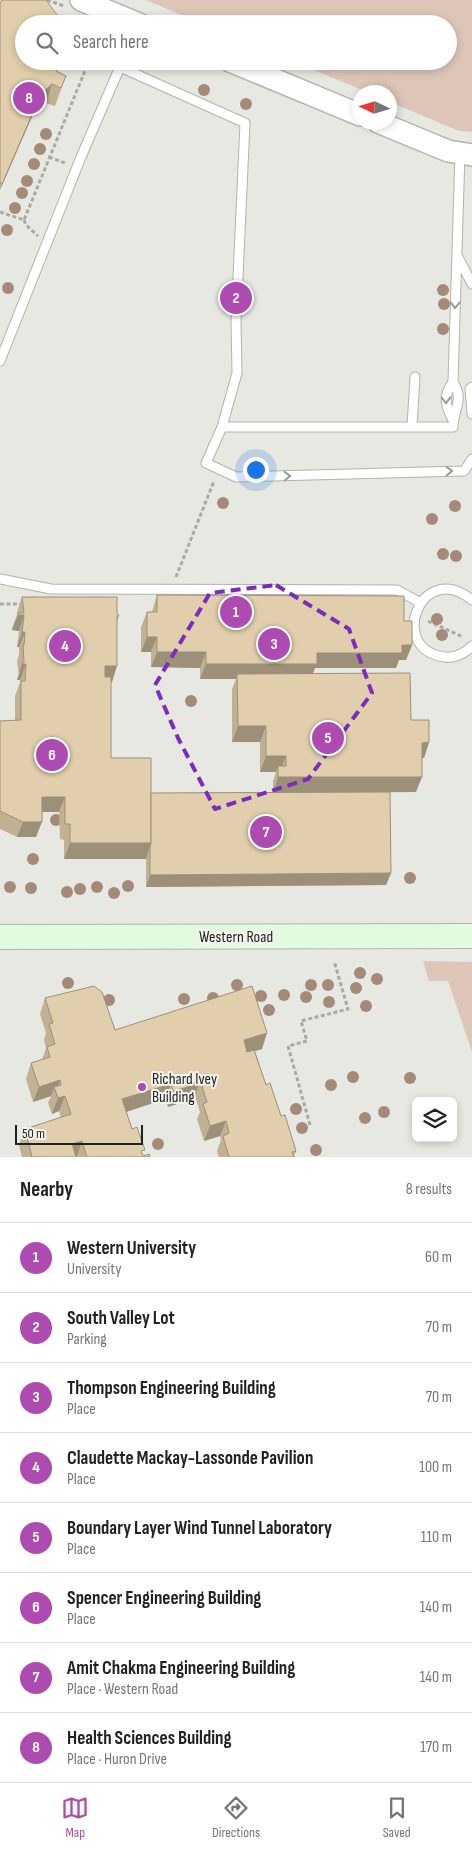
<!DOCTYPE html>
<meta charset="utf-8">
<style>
body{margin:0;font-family:"Sofia Sans Condensed",sans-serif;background:#f6f6f6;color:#202124}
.controls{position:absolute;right:15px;bottom:15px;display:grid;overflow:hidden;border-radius:8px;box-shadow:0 2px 8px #0003}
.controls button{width:45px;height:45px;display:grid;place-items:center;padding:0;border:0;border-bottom:1px solid #e0e0e0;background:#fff;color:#202124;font:25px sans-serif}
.compass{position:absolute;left:352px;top:85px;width:45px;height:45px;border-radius:50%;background:#fff;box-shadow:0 2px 8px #0003;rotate:274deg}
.scale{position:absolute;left:15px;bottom:12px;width:128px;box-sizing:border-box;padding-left:5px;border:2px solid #21211f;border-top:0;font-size:14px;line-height:18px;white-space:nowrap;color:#21211f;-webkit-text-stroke:4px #f4f5ef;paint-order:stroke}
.you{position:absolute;left:255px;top:469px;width:18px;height:18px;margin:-12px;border:4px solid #fff;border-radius:50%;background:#1a73e8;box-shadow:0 0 0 8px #1a73e833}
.badge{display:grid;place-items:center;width:32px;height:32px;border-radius:50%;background:#ae4bb1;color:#fff;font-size:16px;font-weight:700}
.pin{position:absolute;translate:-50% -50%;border:2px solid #fff;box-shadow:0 1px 5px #0006}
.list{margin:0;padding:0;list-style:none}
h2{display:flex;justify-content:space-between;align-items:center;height:65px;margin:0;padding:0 20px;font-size:21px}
h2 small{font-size:16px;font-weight:400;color:#757577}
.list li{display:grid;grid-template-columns:32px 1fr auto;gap:15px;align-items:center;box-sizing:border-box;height:70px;padding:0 20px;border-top:1px solid #e0e0e0}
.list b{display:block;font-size:19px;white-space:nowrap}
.list p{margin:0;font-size:16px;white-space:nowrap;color:#757577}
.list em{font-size:16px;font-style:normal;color:#757577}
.icon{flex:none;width:28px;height:28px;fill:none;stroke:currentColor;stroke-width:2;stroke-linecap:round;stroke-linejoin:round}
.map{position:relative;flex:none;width:472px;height:1157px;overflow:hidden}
.search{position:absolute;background:#fff;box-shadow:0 2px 8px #0003;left:15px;right:15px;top:15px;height:55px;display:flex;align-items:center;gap:12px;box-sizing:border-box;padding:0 18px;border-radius:28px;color:#757577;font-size:19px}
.sheet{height:625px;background:#fff}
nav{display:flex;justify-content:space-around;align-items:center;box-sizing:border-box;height:70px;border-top:1px solid #e0e0e0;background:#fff;font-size:14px;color:#757577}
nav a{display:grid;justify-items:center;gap:2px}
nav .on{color:#ae4bb1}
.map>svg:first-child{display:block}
</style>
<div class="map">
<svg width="472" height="1157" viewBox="0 0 472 1157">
<rect width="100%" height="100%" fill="#e7e8e2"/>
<g fill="#ddc6b8">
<path d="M146 0H472V132L459 131 390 102V92H367L292 61H448V24H202Z"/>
<path d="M423 961 472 962V1052L448 981H429Z"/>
</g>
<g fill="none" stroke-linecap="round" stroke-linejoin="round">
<defs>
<g id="service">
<path d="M458 257 472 284"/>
<path d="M0 361 81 157 120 67 245 123 236 321 237 373 222 427 206 463 236 477 464 471 472 459"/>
<path d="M472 387 470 389 472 414"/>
<path d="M453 420C445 406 443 395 453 382"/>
<path d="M412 426 415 377"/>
<path d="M222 427H453C453 409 465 400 453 382L460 153"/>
<path d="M0 579 51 589 397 590 421 603"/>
<path d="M472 600C421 558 386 650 445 657 455 658 465 653 472 646"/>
</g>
<g id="tertiary">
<path d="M81 0 139 24"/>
<path d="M230 61 360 115"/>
<path d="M378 122 448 151 472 155"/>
</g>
<path id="secondary" d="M0 937 472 936"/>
</defs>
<use href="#service" stroke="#b2b3ad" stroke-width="11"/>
<use href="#tertiary" stroke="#b2b3ad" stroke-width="24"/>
<use href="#secondary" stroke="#b2b3ad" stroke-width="26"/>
<g stroke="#a9aaa5" stroke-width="3" stroke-dasharray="4 2.5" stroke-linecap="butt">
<path d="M47 0 64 6"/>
<path d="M49 157 65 163"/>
<path d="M0 212 24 220 89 61"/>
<path d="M24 220 26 225 38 236"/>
<path d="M176 577 214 481"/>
<path d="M0 604H23"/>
<path d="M428 621 463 637"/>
<path d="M310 1125 288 1046 307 1041 301 1021 348 1009 334 961"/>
</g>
<use href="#service" stroke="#fff" stroke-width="9"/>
<use href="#tertiary" stroke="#fff" stroke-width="21"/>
<use href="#secondary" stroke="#e2fadd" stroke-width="24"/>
</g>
<g fill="#a48b77">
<circle cx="204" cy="90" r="6"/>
<circle cx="246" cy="104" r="6"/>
<circle cx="46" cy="134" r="6"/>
<circle cx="40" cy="149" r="6"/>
<circle cx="34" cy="164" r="6"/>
<circle cx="27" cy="181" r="6"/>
<circle cx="22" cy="193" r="6"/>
<circle cx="15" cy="208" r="6"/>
<circle cx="7" cy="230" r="6"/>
<circle cx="8" cy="288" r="6"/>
<circle cx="443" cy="290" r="6"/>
<circle cx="444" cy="304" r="6"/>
<circle cx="443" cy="329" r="6"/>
<circle cx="223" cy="503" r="6"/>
<circle cx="455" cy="506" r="6"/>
<circle cx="432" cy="519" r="6"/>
<circle cx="443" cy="554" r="6"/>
<circle cx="456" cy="556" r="6"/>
<circle cx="437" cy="619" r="6"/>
<circle cx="442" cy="635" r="6"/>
<circle cx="191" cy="701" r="6"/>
<circle cx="56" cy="820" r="6"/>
<circle cx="33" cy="859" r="6"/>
<circle cx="410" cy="878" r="6"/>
<circle cx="128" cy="886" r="6"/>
<circle cx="10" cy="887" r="6"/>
<circle cx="97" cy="887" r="6"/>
<circle cx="31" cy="888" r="6"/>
<circle cx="80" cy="889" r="6"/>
<circle cx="67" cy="892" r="6"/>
<circle cx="114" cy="893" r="6"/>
<circle cx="360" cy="973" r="6"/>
<circle cx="377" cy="979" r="6"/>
<circle cx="68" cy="983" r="6"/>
<circle cx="237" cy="985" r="6"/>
<circle cx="311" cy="985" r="6"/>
<circle cx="328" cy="985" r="6"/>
<circle cx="356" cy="988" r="6"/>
<circle cx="284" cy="995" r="6"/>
<circle cx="261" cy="996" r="6"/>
<circle cx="306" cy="997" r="6"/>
<circle cx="213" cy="998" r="6"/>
<circle cx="184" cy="999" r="6"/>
<circle cx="109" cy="1000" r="6"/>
<circle cx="329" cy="1002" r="6"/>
<circle cx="366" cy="1006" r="6"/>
<circle cx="269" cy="1010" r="6"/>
<circle cx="353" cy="1077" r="6"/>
<circle cx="410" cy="1078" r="6"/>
<circle cx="331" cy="1085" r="6"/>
<circle cx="296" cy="1109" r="6"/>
<circle cx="384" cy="1112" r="6"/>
<circle cx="365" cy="1118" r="6"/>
<circle cx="302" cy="1128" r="6"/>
<circle cx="158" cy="1144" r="6"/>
<circle cx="316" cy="1150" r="6"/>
</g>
<g fill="#c1b194">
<path d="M0 3 57 71 66 76 55 106 46 103 34 112 0 190Z"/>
<path d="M157 595 404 621 412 645 406 660H399L396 668H315L313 673 411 720 429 742 424 758H422L416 792H390L391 873 386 885 146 887V859H64V840L60 839 59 812H42L36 837H17L0 829V721L15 720V696L20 682V680H17L19 675 17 661 19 655V647H17L19 631 12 630V628L17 615V612L22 597 117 613 119 616 117 622 112 682H111V758L151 793 273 792V781L276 772H260V742H232V689L236 679H200V668L151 667V652H141V627L147 612H152Z"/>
<path d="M45 998 115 1030 262 1049 255 1051 266 1085 296 1151 294 1157H219L217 1151 221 1140 220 1136 204 1141 197 1119 200 1112 195 1096 184 1099 183 1102 168 1107 165 1099 126 1112 132 1129 143 1156 150 1157H77V1156L76 1157H22L19 1145 25 1129 61 1118 59 1111 52 1114 48 1103 51 1096 33 1102 26 1079 31 1063 42 1060 46 1048 44 1040 46 1033 40 1014Z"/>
</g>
<g fill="#9d9078">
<path d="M60 61H61L50 86 52 84 46 103 34 112 0 190 2 184 41 94 56 71Z"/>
<path d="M18 615H24L19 631 12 630Z"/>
<path d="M22 632H25L19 647H17Z"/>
<path d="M147 637H157L151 652H141Z"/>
<path d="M402 645H412L406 660H399L396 668H315L311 679 237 674 236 679H200L206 664Z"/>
<path d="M157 652H206L200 668 151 667Z"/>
<path d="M22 664H26L20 680H17Z"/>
<path d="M105 666H117L112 682H99Z"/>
<path d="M238 726H266L260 742H232Z"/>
<path d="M429 742 424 758H416L422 743Z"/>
<path d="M266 756H286L280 772 278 766 276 772H260Z"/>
<path d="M278 777H422L416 792 273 793Z"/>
<path d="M42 797H65L59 812H36Z"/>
<path d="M23 822H42L36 837H17Z"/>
<path d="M70 843H151L146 859H64Z"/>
<path d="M391 873 386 885 146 887 150 875Z"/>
<path d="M267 1033 262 1049 238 1056 244 1040Z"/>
<path d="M60 1080 55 1092 54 1087 51 1096 33 1102 39 1087Z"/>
<path d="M200 1080 195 1096 184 1099 183 1102 168 1107 173 1091 187 1084Z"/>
<path d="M171 1084 165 1099 117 1115 122 1099Z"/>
<path d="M65 1096 59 1111 52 1114 58 1098Z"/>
<path d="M226 1121 220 1136 204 1141 210 1126Z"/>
<path d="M82 1141 77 1156 75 1157 72 1144Z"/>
</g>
<g fill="#e0ceac" stroke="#9d9078">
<path d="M2 0H46L60 19 72 24H24V61H60L56 71 66 76 61 88 52 84 41 94 2 184 0 183V3Z"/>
<path d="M157 595 404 596V621H412V645H402V653H317V664H206V652H157V637H147V612H157Z"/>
<path d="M22 597H117V613L119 616H117V666H105V677H111V758H151V843H70V824H65V797H42V822H23L0 811V721L21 720V681H25L26 664H22L24 662 23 645H24L25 632H22L24 615H18V613H24Z"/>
<path d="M410 673 411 720H429V742L422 743V777H278V766H286V756H266V726H238L237 674Z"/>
<path d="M390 792 391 873 150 875V847L151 843V793Z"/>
<path d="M94 986 102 992 115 1030 252 986 267 1033 244 1040 247 1052 254 1050 266 1085 270 1083 281 1116 285 1115 296 1151 292 1152 294 1157H229L223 1136 229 1133 226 1121 210 1126 203 1104 207 1102 200 1080 187 1084 188 1087 173 1091 171 1084 122 1099 132 1129 137 1127 145 1150 141 1151 143 1156 149 1154 150 1157H87L82 1141 72 1144 76 1157H32L25 1129 71 1114 65 1096 58 1098 54 1087 61 1085 60 1080 39 1087 31 1063 50 1057 47 1047 55 1044 49 1024 53 1023 45 998Z"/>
</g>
<defs><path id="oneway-chevron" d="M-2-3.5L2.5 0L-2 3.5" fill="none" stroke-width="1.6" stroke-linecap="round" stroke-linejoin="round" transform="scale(1.25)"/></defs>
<g stroke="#9b9b9a">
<use href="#oneway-chevron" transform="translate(455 305) rotate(91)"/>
<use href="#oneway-chevron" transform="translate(446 400) rotate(88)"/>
<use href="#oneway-chevron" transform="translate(449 471) rotate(-2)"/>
<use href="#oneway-chevron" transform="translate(287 476) rotate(-2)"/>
</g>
<path fill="none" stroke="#7b2cbf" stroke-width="4" stroke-dasharray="10 6" stroke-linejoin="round" d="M276 585 349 629 372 693 308 779 215 809 178 738 155 685 210 593Z"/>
<circle fill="#ae4bb1" stroke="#f4f5ef" stroke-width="2" cx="142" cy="1087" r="5"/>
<g text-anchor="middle" stroke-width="4" stroke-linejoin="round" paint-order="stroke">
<g font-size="16" fill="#21211f" stroke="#f4f5ef">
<text x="236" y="942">Western Road</text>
</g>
<g font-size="16" fill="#21211f" stroke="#f4f5ef" text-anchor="start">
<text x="152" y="1084">Richard Ivey<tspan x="152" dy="18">Building</tspan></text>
</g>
</g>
</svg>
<div class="controls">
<button><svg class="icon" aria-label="layers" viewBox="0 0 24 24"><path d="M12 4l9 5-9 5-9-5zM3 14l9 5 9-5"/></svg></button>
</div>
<svg class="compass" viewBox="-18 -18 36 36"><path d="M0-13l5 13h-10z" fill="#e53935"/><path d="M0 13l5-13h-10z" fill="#757577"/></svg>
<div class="scale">50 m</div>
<div class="you"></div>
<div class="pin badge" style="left:236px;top:612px">1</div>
<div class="pin badge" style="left:236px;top:298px">2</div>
<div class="pin badge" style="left:274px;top:644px">3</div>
<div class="pin badge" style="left:65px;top:646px">4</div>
<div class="pin badge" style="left:328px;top:738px">5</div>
<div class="pin badge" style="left:52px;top:755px">6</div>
<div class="pin badge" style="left:266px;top:832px">7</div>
<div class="pin badge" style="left:29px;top:98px">8</div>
<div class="search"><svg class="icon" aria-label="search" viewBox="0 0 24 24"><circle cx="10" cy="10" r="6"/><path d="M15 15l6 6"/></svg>Search here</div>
</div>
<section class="sheet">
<h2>Nearby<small>8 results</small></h2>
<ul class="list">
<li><span class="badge">1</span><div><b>Western University</b><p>University</p></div><em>60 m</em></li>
<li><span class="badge">2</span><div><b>South Valley Lot</b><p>Parking</p></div><em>70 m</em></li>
<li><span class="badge">3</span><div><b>Thompson Engineering Building</b><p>Place</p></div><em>70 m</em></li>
<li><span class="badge">4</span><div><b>Claudette Mackay-Lassonde Pavilion</b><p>Place</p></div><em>100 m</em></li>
<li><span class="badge">5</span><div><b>Boundary Layer Wind Tunnel Laboratory</b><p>Place</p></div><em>110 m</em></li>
<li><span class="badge">6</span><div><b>Spencer Engineering Building</b><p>Place</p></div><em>140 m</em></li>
<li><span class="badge">7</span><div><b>Amit Chakma Engineering Building</b><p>Place · Western Road</p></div><em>140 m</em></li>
<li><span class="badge">8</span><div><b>Health Sciences Building</b><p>Place · Huron Drive</p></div><em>170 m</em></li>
</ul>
</section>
<nav>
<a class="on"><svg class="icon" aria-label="map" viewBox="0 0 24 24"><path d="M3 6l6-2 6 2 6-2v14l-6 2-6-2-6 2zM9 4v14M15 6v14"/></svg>Map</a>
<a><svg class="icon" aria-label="directions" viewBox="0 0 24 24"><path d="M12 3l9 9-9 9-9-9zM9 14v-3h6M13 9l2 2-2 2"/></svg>Directions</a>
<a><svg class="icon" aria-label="saved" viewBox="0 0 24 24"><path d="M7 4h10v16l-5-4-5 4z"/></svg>Saved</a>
</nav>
